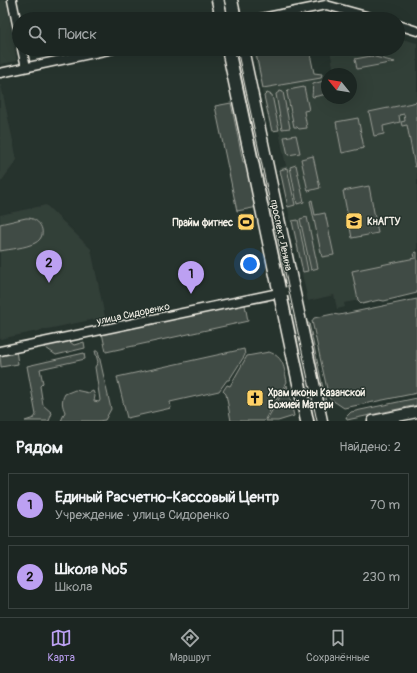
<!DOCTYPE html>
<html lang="ru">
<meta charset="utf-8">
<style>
body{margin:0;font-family:Pangolin,sans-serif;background:#29322f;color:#f1f3f6}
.compass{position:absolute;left:321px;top:68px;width:36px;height:36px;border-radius:50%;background:#1c2622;box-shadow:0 4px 16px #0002;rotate:300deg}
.you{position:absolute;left:250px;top:264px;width:14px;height:14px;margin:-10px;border:3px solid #fff;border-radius:50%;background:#1a73e8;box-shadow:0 0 0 6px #1a73e833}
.badge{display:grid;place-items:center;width:26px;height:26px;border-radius:50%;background:#bca0f2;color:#111;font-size:13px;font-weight:700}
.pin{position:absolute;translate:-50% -33px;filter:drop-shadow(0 1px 2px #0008)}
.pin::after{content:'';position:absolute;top:21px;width:14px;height:12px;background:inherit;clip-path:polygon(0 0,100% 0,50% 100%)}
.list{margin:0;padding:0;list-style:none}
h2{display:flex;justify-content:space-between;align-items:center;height:52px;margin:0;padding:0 16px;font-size:17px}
h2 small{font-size:13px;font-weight:400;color:#a0a5a5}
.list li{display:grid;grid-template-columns:26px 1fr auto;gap:12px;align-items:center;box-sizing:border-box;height:64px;margin:0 8px 8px;padding:0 8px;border:1px solid #3a4340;border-radius:0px}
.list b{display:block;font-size:15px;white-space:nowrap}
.list p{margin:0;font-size:13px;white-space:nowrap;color:#a0a5a5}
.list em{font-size:13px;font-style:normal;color:#a0a5a5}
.icon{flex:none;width:22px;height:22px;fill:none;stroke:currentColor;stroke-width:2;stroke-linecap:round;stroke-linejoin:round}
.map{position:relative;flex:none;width:417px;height:421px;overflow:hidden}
.search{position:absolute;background:#1c2622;box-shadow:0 4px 16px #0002;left:12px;right:12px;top:12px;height:44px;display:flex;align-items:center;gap:10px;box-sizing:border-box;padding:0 14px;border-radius:22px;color:#a0a5a5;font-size:15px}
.sheet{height:196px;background:#1c2622}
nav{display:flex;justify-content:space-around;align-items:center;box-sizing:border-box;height:56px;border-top:1px solid #3a4340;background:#1c2622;font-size:11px;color:#a0a5a5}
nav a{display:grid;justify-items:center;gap:2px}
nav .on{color:#bca0f2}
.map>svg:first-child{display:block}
</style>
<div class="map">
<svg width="417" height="421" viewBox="0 0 417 421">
<rect width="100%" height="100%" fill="#26332d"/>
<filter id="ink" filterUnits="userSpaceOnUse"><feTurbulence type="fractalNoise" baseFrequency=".025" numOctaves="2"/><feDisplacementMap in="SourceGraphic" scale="8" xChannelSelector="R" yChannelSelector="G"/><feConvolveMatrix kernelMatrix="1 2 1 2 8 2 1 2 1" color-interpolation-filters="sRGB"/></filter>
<g filter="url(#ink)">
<g fill="#333f39">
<path d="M0 0H6L17 61 0 64Z"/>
<path d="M398 38 417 43V289L344 303 345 307 337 309 334 295 308 301 279 168 286 166 279 131 271 132 253 49H307L312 77 327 74V98H351V74H329L334 73 330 49H398Z"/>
<path d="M0 85H1L17 160 0 183Z"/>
<path d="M46 205 91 249 105 317 0 339V215Z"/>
</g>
<g fill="#414b45" stroke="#9a9e96">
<path d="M255 49H309L314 73 322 74 321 78 263 88Z"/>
<path d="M371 56 395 62 357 69 355 59Z"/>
<path d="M327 80V94L313 97 312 96C313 91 312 88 313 84Z"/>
<path d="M304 87 309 110 304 111 307 128 299 129 297 127H294L287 93 288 90Z"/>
<path d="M280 91 283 92 290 128 282 129 276 94Z"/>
<path d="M267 93 272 95 279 130 272 131 264 96Z"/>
<path d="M417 102V166L415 167 407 125 402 126 401 122 405 121 404 114 399 115 400 122 383 126 384 134 374 136 369 112Z"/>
<path d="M231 103 243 162 248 161 258 207 237 211 215 106Z"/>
<path d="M358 118 364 148 342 153 336 122Z"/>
<path d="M296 135 300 153 288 155 284 137Z"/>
<path d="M313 156 320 188 308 191 301 159Z"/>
<path d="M296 165 304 202 297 204 290 167Z"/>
<path d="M287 168 295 205 288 207 280 170Z"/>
<path d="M369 186 378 233 352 238 343 191Z"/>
<path d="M312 200 315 215 325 213 334 255 322 257 310 201Z"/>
<path d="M307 217 318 268 311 270 300 219Z"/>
<path d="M26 218C41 217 49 236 35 243 25 248 11 249 0 251V224Z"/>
<path d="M298 220 308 271 303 272 292 221Z"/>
<path d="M417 252V293L384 301 379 300 362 304 358 300 352 271 415 258 414 253Z"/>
<path d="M267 298 268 301 245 305 248 321 106 352 102 333Z"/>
<path d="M417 299V393L344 408 329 398 312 321 314 318 333 314 339 315Z"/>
<path d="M307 323H309L326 402H324Z"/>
<path d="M66 339 74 345 84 342 85 348 56 355 43 346Z"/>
<path d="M244 349 245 355 229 380H227L219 391 170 402 171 408 127 418 117 377Z"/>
<path d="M16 350 18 364 1 367 0 355Z"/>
<path d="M95 351H98L111 409 105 420 98 421H61L65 412C62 405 61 401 65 394L75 390 89 393 93 391 95 396 94 401 99 402 100 400 95 367 98 362Z"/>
<path d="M269 352C284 357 284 368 287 382L264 421H231L226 394 223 391 227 385 230 386 247 356Z"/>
<path d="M84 353 85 359 40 369 43 383 40 386 43 405 52 413 49 421H25L34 418 36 415 27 366Z"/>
<path d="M287 385 294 416 278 421H266Z"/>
<path d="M417 398V405L347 420 346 417 351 412Z"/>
</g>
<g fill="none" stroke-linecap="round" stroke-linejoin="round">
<defs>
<g id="minor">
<path d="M12 0 19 34"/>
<path d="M257 19 326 5 377 19"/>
<path d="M398 25 417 31"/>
<path d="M22 49 26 67"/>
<path d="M0 73 113 49"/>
<path d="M0 351 293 290"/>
</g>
<path id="major" d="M373 421 417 412"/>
<g id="highway">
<path d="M218 0 222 19"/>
<path d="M231 0 235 19"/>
<path d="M228 49 307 421"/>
<path d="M242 49 321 421"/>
</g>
</defs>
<use href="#minor" stroke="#f4f1e8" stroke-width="11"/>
<use href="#major" stroke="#f4f1e8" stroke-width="13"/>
<use href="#highway" stroke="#f4f1e8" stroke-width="15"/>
<use href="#minor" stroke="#26332d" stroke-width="8"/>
<use href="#major" stroke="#26332d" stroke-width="10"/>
<use href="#highway" stroke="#26332d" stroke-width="12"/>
<g stroke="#f4f1e8" stroke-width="1">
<path d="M224 0 228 19"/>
<path d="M237 49 317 421"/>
</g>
</g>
</g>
<defs>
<symbol id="university-square" viewBox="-11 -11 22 22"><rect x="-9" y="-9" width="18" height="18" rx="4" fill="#ffd166" stroke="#26332d"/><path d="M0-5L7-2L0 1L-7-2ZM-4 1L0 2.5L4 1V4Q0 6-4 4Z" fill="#111"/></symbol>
<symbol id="stadium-square" viewBox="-11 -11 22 22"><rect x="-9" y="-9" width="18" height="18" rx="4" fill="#ffd166" stroke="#26332d"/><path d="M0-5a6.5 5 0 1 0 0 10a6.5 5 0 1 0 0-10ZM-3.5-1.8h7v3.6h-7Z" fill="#111"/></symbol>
<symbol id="church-square" viewBox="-11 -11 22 22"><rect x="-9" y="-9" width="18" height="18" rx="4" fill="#ffd166" stroke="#26332d"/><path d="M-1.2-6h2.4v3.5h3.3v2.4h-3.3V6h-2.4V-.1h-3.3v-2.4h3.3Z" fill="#111"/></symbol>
</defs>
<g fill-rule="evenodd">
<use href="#university-square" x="344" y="211" width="20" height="20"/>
<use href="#stadium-square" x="236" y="212" width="20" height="20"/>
<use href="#church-square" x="245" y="388" width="20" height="20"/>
</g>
<g text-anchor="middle" stroke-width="3" stroke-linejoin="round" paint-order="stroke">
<g font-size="10" font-weight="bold" fill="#f4f1e8" stroke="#26332d" text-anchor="start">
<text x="367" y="225">КнАГТУ</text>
<text x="233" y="226" text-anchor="end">Прайм фитнес</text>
<text x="268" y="396">Храм иконы Казанской<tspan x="268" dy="12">Божией Матери</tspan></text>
</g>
<g font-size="10" fill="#f4f1e8" stroke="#26332d">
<text transform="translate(282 235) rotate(78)" y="4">проспект Ленина</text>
<text transform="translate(133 313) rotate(-12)" y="4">улица Сидоренко</text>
</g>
</g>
</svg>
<svg class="compass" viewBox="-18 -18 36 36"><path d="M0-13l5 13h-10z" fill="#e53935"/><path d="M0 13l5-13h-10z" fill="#a0a5a5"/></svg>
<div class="you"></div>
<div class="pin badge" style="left:191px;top:294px">1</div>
<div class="pin badge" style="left:49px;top:283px">2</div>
<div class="search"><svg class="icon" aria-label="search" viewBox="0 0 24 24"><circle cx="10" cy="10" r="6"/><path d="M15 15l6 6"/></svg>Поиск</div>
</div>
<section class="sheet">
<h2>Рядом<small>Найдено: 2</small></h2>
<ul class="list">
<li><span class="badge">1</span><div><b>Единый Расчетно-Кассовый Центр</b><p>Учреждение · улица Сидоренко</p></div><em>70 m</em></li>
<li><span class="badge">2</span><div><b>Школа №5</b><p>Школа</p></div><em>230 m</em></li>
</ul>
</section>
<nav>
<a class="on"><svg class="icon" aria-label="map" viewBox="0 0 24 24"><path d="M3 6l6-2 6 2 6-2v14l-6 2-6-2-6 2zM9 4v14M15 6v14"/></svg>Карта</a>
<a><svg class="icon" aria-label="directions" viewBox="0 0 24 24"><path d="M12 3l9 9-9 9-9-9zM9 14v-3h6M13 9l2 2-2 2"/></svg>Маршрут</a>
<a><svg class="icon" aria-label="saved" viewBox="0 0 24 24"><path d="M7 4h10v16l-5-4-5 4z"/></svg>Сохранённые</a>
</nav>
